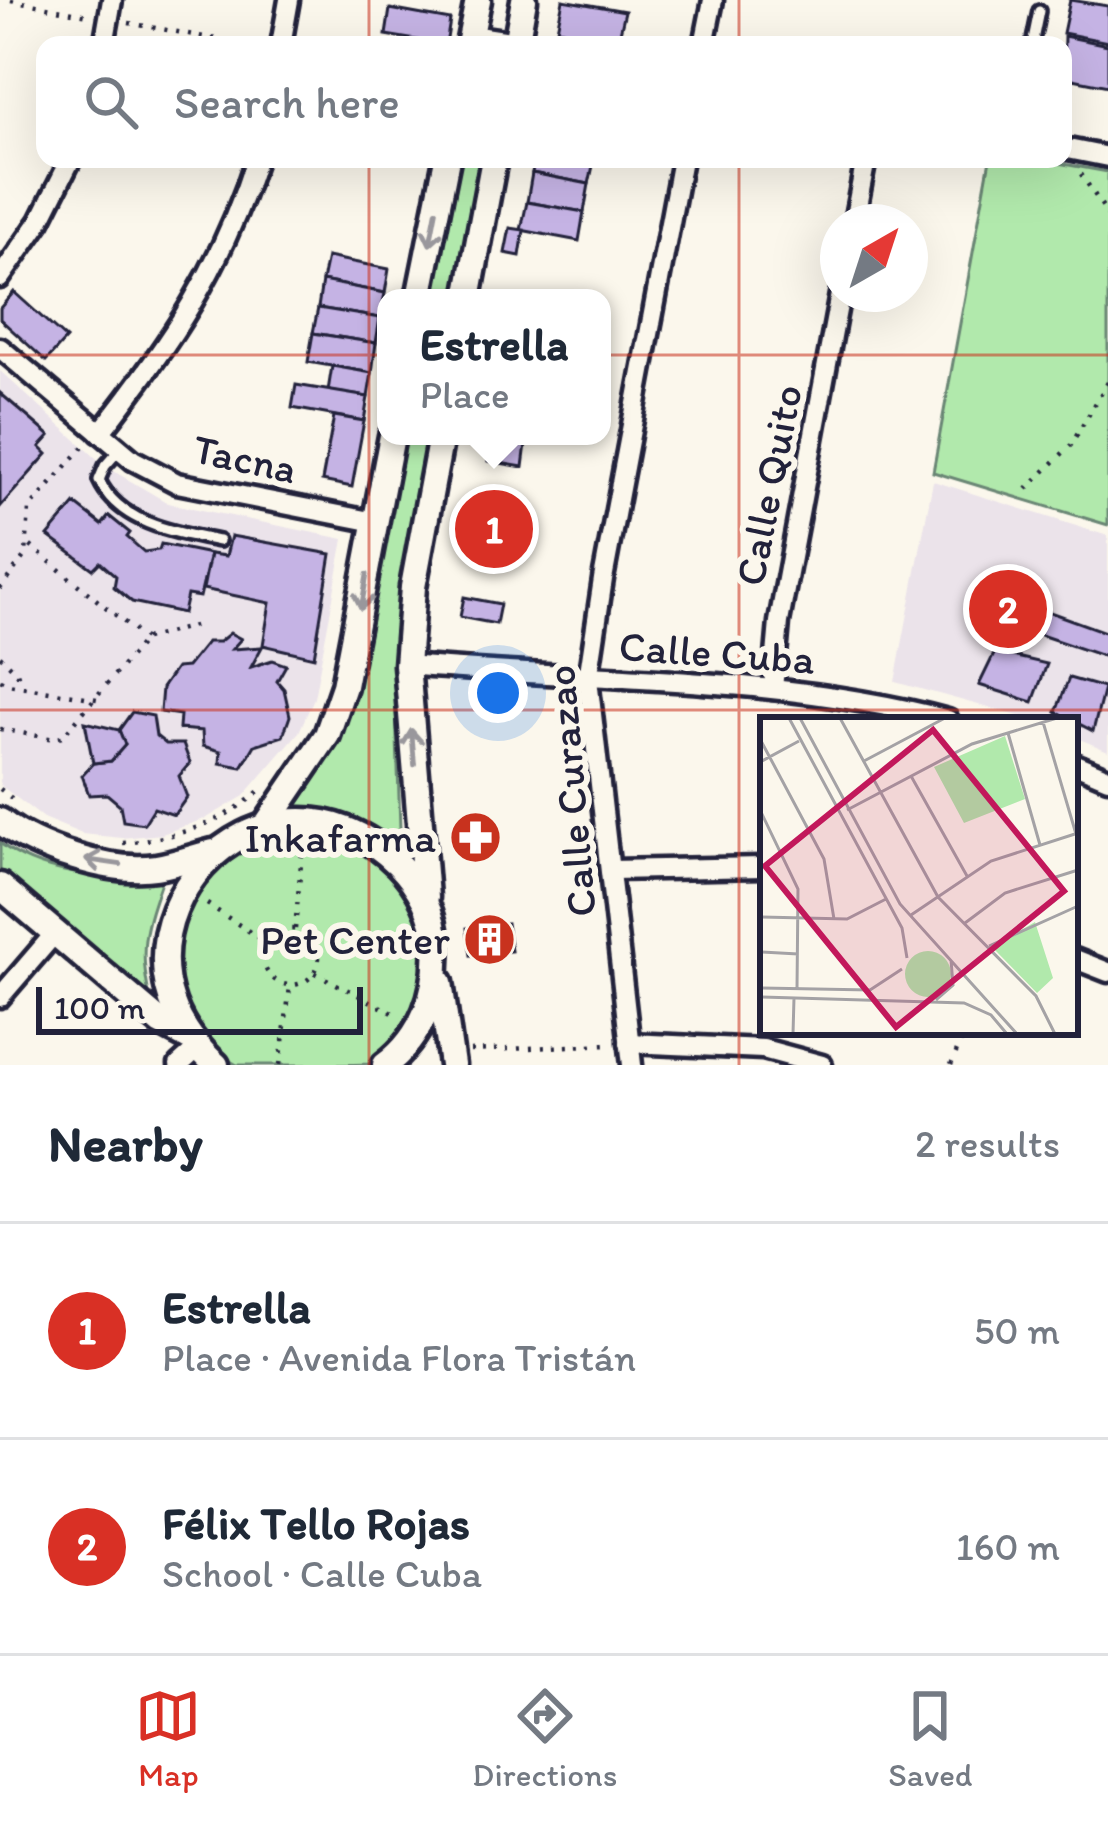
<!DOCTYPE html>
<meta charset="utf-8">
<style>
body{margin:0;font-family:Itim,sans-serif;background:#f2f2f3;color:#1f2937}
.compass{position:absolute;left:820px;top:204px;width:108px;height:108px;border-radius:50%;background:#fff;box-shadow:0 12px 48px #0002;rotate:39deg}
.scale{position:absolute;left:36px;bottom:30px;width:327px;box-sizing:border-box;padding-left:12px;border:6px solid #22223b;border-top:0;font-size:33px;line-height:42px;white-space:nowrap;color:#22223b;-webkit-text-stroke:9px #fbf7ec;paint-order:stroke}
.you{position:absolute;left:498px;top:693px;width:42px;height:42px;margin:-30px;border:9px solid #fff;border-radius:50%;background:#1a73e8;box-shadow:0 0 0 18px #1a73e833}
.badge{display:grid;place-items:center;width:78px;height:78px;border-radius:50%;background:#d93025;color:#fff;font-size:39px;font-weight:700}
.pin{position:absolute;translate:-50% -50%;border:6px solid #fff;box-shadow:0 3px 12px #0006}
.popup{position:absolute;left:377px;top:289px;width:234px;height:156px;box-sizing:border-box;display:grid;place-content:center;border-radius:24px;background:#fff;filter:drop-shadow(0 3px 9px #0005);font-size:39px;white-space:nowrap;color:#747a83}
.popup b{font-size:45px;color:#1f2937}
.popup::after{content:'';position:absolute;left:50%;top:100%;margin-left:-24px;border:24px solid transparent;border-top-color:#fff}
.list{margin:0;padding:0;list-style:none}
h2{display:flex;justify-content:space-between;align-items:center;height:156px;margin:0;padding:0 48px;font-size:51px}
h2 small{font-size:39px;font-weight:400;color:#747a83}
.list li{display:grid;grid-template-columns:78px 1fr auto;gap:36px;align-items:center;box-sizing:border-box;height:216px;padding:0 48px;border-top:3px solid #e0e1e3}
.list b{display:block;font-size:45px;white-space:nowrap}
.list p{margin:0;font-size:39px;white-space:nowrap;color:#747a83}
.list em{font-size:39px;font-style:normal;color:#747a83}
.icon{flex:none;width:66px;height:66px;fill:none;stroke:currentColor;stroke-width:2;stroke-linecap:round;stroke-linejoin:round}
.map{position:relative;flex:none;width:1108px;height:1065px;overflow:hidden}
.search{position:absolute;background:#fff;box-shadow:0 12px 48px #0002;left:36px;right:36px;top:36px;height:132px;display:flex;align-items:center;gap:30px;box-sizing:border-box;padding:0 42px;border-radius:24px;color:#747a83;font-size:45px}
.sheet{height:588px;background:#fff}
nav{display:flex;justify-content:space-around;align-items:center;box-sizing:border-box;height:168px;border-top:3px solid #e0e1e3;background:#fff;font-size:33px;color:#747a83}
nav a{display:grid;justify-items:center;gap:6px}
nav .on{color:#d93025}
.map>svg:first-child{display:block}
</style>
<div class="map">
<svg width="1108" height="1065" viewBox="0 0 1108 1065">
<rect width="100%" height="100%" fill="#fbf7ec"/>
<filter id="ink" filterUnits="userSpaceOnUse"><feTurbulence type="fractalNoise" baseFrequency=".00833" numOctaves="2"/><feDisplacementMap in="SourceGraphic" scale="24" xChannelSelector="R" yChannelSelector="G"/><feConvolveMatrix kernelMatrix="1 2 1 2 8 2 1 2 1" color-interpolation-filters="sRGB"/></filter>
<g filter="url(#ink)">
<g fill="#ebe3ea">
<path d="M0 371 105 466 168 503 344 539 314 698 299 732 244 796 207 818 162 834 122 838 82 834 43 818 0 785Z"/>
<path d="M933 481 1108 536V751L1075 737V720H1033L895 682Z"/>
</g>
<g fill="#b1e9ac" stroke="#6a8674" stroke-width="3">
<path d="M458 159H483L458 298H431Z"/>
<path d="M990 159H1036L1108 172V525L933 472Z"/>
<path d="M405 436H434L395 676 401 859C361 816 348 808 288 809L324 764 353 699Z"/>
<path d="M278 835C301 835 330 835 352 845 419 875 442 953 412 1017 404 1034 386 1058 368 1064 350 1065 262 1065 237 1065 165 1027 160 926 212 870 230 851 254 843 278 835Z"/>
<path d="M0 843C44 878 108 877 162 879 144 931 138 949 151 1003L0 874Z"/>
</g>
<g fill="#c5b3e4" stroke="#22223b" stroke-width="3">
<path d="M563 0 625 11 618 41 557 29Z"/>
<path d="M1070 0 1108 6V42L1063 33Z"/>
<path d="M390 9 450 20 446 45 386 35Z"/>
<path d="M1064 36 1108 45V86L1063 77Z"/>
<path d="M535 159 594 161 589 184 532 173Z"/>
<path d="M532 173 589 184 584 212 527 202Z"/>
<path d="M527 202 584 212 579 241 521 230Z"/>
<path d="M510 228 524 230 520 256 505 253Z"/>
<path d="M327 257 389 269 385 293 322 281Z"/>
<path d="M322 281 385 293 380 318 318 308Z"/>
<path d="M14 292 66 339 46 361 0 319V308Z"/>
<path d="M318 308 380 318 376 343 313 333Z"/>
<path d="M313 333 376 343 372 373 308 362Z"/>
<path d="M332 366 372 373 368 397 328 391Z"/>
<path d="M296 385 368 397 364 421 292 408Z"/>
<path d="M0 393 50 436 40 447 47 454 0 507Z"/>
<path d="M334 416 364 421 352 487 322 481Z"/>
<path d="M492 436H527L523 467 488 461Z"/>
<path d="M75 504 102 525 109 516 130 533 127 537 144 552 159 550 161 544 210 554 200 597 187 595 183 613 132 602 114 587 116 576 100 562 93 569 48 536Z"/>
<path d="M472 513 519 520 515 545 469 539Z"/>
<path d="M231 536 331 554 314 657 263 645 270 603 203 589 210 554 226 556Z"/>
<path d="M464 597 500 604 496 624 460 617Z"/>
<path d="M1036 607 1108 633V658L1026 630Z"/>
<path d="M230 633 241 639 232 649 262 647 251 667 272 660 286 665 277 681 284 689 290 716 283 736 255 745 242 767 220 763 221 751 203 746 202 731 179 729 180 715 160 712 162 688 176 668 187 667 207 642H219Z"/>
<path d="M995 652 1047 664 1033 702 979 685Z"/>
<path d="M1069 678 1104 688 1093 731 1056 712Z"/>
<path d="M132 712 153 716 156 736 166 744H183L190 763 179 776 187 797 174 815 154 808 144 824 123 821 120 805 107 794 89 795 82 775 93 763 111 761 125 745 119 730Z"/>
<path d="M85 722 119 730 125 745 111 761 93 763Z"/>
<path d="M493 823 495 848 457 851 455 825Z"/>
<path d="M507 923 511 951 471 955 467 928Z"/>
</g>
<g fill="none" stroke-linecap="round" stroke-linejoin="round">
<defs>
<g id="lane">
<path d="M1032 45 1039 11"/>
<path d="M120 449 105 466 99 480C119 524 177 533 219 541"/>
</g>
<g id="street">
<path d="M471 35 537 45"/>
<path d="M104 45 112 0"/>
<path d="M281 45 289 0"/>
<path d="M704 45 713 0"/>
<path d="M1063 148 1108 157"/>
<path d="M854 222 866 159"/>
<path d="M0 278 40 221 71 159"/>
<path d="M0 348 133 460 177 483 375 522"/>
<path d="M100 433C170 344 222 268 256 159"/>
<path d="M407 665C586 681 774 674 948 720"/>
<path d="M773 689 779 622 840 294"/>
<path d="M1075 764 1108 778"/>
<path d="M612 870 763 867"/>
<path d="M1075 959 1108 972"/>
<path d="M0 997 55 933"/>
<path d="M629 1043 763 1049 822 1065"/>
<path d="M179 1065 198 1048"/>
<path d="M632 1065 588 679 603 579 682 159"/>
</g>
<g id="secondary">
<path d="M469 45 478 0"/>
<path d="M516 45 524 0"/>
<path d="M419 298 447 159"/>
<path d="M468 298 494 159"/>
<path d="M0 821C36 849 111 874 156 867 175 864 194 857 213 852"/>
<path d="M266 825 327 735 344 686 392 436"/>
<path d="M0 886 161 1023 189 1038"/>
<path d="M426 897 407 665 413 587 441 436"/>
<path d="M440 982 452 1065"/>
<path d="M216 1065C72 934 264 732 398 864 419 885 435 915 436 945 439 991 423 1037 385 1065"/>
</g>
</defs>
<use href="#lane" stroke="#22223b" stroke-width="18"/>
<use href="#street" stroke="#22223b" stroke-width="27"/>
<use href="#secondary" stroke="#22223b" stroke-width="33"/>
<g stroke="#22223b" stroke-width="4.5" stroke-dasharray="3 9" stroke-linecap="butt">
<path d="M11 0 88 15"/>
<path d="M129 23 248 45"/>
<path d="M1081 174 1108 215"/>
<path d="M1027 489 1071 445 1108 382"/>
<path d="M0 589 26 554 29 509 85 445"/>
<path d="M145 639 201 624"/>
<path d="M0 656 17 672 21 684"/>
<path d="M0 680 8 684 97 699"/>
<path d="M0 729 54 739 62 737 145 639 28 544"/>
<path d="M0 789 14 800"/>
<path d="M123 843C173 838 222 825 260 790"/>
<path d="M207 904 267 943"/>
<path d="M295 929 303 842"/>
<circle cx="291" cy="957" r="28"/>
<path d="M315 973 399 1016"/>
<path d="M470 1051 609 1044"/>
<path d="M280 1065 290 987"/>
<path d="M951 1065 965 1032"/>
</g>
<use href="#lane" stroke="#fbf7ec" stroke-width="9"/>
<use href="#street" stroke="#fbf7ec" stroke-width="18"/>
<use href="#secondary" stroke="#fbf7ec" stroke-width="24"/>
</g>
<defs><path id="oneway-shaft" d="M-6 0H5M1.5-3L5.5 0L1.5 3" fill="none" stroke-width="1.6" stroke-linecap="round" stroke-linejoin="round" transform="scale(3)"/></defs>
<g stroke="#99979c">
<use href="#oneway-shaft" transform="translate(433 228) rotate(101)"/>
<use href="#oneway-shaft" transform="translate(364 592) rotate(100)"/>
<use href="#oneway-shaft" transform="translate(413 747) rotate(-95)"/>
<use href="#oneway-shaft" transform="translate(103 862) rotate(-172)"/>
</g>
</g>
<path fill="none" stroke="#c8321e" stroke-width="3" stroke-opacity="0.55" d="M369 0V45M739 0V45M369 159V1065M739 159V1065M0 355H1108M0 710H1108"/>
<defs>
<symbol id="pharmacy-disc" viewBox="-11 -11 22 22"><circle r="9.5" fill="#c8321e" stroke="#fbf7ec"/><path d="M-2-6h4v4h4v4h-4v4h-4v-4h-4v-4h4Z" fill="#fff"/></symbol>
<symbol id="building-disc" viewBox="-11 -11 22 22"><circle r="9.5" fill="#c8321e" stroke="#fbf7ec"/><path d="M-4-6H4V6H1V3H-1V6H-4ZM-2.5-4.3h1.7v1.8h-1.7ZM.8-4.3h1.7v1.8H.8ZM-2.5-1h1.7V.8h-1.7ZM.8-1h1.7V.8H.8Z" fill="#fff"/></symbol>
</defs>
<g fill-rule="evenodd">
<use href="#pharmacy-disc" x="446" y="808" width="59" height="59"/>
<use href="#building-disc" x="460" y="910" width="59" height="59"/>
</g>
<g text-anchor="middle" stroke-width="12" stroke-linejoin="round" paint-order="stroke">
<g font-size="42" fill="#22223b" stroke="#fbf7ec">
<text transform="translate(245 458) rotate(12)" y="15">Tacna</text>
<text transform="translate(768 485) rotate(-79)" y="15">Calle Quito</text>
<text transform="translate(717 652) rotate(4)" y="15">Calle Cuba</text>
<text transform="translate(570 791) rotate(-95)" y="15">Calle Curazao</text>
</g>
<g font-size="42" fill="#22223b" stroke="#fbf7ec" text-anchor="end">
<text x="436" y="852">Inkafarma</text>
<text x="450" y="954">Pet Center</text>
</g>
</g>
<g transform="translate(760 717)">
<rect width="318" height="318" fill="#fbf7ec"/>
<path d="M245 19 265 82 204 106 174 50ZM275 205 293 261 277 276 232 230ZM145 257a23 23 0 1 1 46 0a23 23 0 1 1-46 0Z" fill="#b1e9ac"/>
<path fill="none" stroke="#a4a2a5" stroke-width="3" d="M29 1 142 211 147 241M40 1 140 187 257 317M80 1 178 180 276 279 295 317M283 5 316 117M248 16 280 128M0 22 64 142 74 202M104 44 185 1M0 45 39 24M151 59 207 159M0 93 38 172 37 272M87 93 212 27 297 1M151 198 231 144 318 116M0 200 87 202 126 182M205 206 245 176 318 153M229 229 318 189M0 235 38 237M0 271 110 273 142 252M0 280 204 286 231 298 247 317M176 283 193 268 191 243M33 317 34 281"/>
<path fill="#c2185b" fill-opacity="0.15" stroke="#c2185b" stroke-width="6" d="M173 13 304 174 136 310 5 149Z"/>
<rect width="318" height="318" fill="none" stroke="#22223b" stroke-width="6"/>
</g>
</svg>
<svg class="compass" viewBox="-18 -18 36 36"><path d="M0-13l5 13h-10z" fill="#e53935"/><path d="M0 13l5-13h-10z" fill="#747a83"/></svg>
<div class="scale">100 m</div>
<div class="you"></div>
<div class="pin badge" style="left:494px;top:529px">1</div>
<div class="popup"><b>Estrella</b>Place</div>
<div class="pin badge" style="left:1008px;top:609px">2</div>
<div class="search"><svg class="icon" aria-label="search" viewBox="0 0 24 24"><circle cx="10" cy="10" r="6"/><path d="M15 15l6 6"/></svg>Search here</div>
</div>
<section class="sheet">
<h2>Nearby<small>2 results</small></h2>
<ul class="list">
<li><span class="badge">1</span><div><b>Estrella</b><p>Place · Avenida Flora Tristán</p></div><em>50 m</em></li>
<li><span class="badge">2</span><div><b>Félix Tello Rojas</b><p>School · Calle Cuba</p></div><em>160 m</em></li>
</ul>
</section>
<nav>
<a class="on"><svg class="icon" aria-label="map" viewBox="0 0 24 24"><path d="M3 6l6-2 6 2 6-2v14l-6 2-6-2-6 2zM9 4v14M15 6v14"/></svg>Map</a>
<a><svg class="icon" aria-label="directions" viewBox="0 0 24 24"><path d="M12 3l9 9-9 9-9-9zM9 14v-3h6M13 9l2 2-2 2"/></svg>Directions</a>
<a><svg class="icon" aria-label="saved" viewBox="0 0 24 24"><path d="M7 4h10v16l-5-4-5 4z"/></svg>Saved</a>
</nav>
